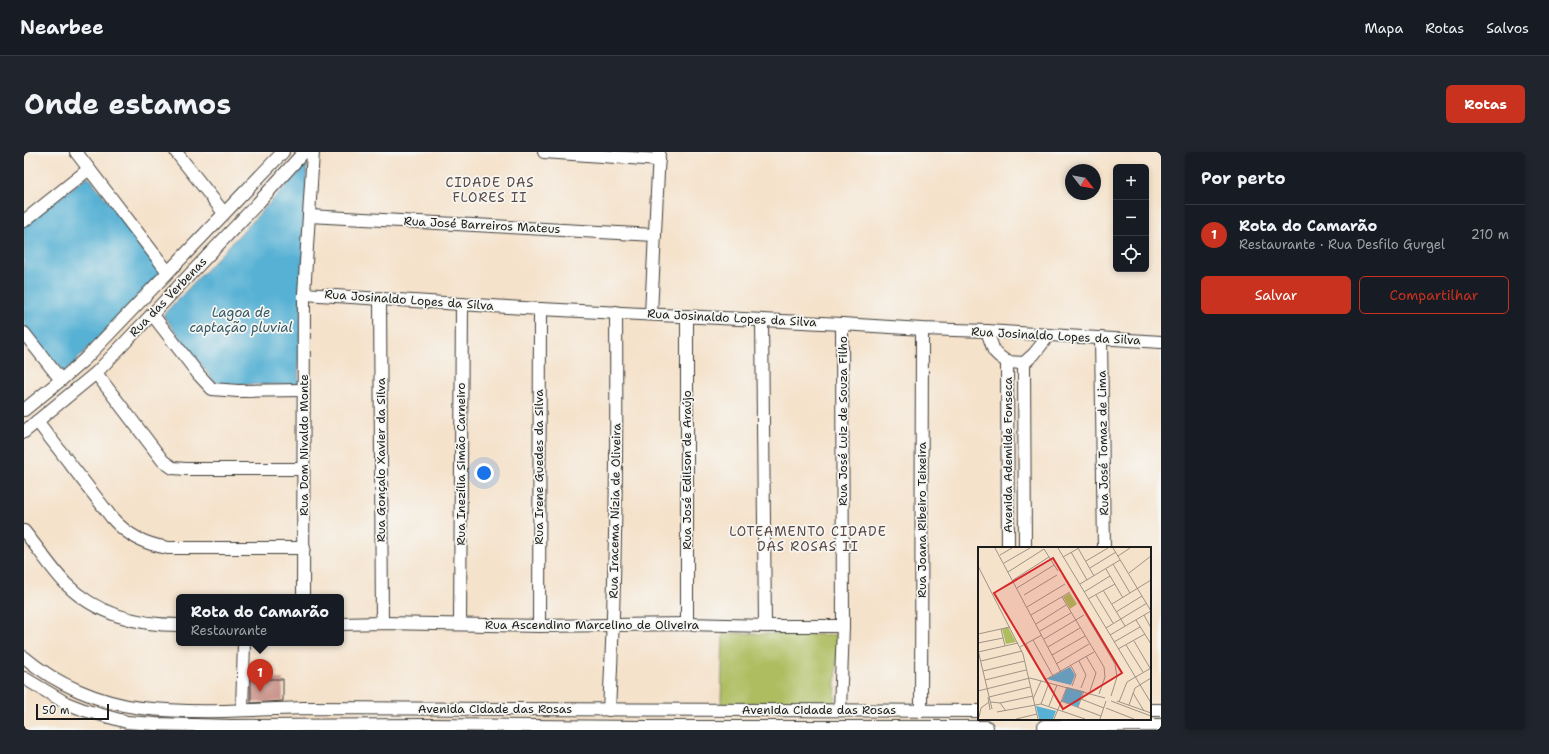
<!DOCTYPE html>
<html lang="pt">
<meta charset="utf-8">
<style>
body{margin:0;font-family:"Shantell Sans",sans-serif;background:#20242c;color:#f1f3f6}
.controls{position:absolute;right:12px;top:12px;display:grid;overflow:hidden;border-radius:6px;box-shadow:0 2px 6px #0003}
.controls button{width:36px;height:36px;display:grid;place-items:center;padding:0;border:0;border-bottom:1px solid #363941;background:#171b24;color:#f1f3f6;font:20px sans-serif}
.compass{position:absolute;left:1041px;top:12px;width:36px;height:36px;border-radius:50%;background:#171b24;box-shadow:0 2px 6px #0003;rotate:121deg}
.scale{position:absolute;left:12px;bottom:10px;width:73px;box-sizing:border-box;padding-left:4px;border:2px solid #1c1c1c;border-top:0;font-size:11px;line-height:14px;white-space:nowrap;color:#1c1c1c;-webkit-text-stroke:3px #f6f6f2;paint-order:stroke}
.you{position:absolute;left:460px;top:321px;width:14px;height:14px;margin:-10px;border:3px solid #fff;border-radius:50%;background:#1a73e8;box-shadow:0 0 0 6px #1a73e833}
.badge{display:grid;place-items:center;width:26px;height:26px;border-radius:50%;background:#c8321e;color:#fff;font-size:13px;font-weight:700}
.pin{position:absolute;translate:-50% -33px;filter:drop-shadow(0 1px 2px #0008)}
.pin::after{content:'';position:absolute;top:21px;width:14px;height:12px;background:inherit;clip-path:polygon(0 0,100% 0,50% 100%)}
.popup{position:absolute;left:152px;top:442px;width:168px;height:52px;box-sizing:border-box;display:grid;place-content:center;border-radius:6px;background:#171b24;filter:drop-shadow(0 1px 3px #0005);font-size:13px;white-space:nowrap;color:#9ea1a6}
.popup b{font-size:15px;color:#f1f3f6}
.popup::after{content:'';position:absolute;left:50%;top:100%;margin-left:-8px;border:8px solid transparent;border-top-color:#171b24}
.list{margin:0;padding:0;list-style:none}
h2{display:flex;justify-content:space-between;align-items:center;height:52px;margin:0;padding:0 16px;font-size:17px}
h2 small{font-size:13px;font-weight:400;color:#9ea1a6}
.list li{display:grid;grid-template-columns:26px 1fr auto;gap:12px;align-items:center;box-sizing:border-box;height:60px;padding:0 16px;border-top:1px solid #363941}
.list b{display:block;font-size:15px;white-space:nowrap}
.list p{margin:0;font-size:13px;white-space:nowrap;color:#9ea1a6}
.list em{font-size:13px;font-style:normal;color:#9ea1a6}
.actions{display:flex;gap:8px;padding:12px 16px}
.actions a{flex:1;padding:9px 0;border:1px solid #c8321e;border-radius:6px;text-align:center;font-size:14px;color:#c8321e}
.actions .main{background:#c8321e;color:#fff}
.icon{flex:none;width:22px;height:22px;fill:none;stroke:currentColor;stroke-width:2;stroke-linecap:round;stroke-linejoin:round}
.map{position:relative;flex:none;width:1137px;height:578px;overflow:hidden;border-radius:6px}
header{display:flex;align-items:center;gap:24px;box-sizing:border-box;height:56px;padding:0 20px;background:#171b24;border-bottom:1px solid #363941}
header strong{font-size:19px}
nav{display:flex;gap:22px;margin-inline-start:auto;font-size:14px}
.intro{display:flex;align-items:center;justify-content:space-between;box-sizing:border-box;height:96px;padding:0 24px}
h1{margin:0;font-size:28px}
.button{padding:10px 18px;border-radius:6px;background:#c8321e;color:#fff;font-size:14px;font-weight:700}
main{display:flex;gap:24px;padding:0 24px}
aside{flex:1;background:#171b24;border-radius:6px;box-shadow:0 2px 6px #0003}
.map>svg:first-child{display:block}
</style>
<header>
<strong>Nearbee</strong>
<nav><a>Mapa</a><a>Rotas</a><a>Salvos</a></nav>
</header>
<div class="intro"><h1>Onde estamos</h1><a class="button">Rotas</a></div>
<main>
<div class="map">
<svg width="1137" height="578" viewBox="0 0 1137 578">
<rect width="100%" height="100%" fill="#f6f6f2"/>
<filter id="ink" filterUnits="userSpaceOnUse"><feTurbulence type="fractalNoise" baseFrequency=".025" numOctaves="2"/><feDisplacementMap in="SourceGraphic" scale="8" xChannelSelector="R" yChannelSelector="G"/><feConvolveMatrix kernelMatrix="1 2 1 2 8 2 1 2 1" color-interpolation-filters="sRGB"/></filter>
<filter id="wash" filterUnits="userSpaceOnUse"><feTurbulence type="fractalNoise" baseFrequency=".012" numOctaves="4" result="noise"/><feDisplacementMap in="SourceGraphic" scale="16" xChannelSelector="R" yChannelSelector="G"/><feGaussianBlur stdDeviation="0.9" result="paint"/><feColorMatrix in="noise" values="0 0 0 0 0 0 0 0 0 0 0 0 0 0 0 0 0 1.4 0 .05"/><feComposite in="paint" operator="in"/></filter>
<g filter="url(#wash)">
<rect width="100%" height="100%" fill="#f5e2cb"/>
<path fill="#aebd60" stroke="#656c3e" d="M699 481 814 483 811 554 697 553Z"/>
<g fill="#56b1d4" stroke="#396678">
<path d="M283 12 274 233 192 232 139 163Z"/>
<path d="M64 24 139 119 40 221 0 173V73Z"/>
</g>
<g id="blocks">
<path fill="#cb978e" d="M227 527H259V549L227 551Z"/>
</g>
</g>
<g filter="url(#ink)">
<use href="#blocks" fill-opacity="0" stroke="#3d3a36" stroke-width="1"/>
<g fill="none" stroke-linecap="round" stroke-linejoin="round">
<defs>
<g id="minor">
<path d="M52 0 144 120"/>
<path d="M152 0 200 61"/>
<path d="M520 0 635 8"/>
<path d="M285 64 631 83"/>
<path d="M0 69 65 17"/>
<path d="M280 142 516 157 818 172 898 177 963 179 1137 190"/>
<path d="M356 146 358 471"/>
<path d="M128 162 175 223 188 237 214 239 279 238"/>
<path d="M627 162 635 0"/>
<path d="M738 168 741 474"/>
<path d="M963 179 970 199 975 204 983 210 1000 211 1010 202 1025 183"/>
<path d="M0 181 37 228"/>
<path d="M1077 186 1080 396"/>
<path d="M983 210 984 396"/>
<path d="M1000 211 1001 396"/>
<path d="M72 221 139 309 149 316 162 317H279"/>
<path d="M0 258 37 228 61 207 259 0"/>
<path d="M13 269 88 366C104 384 121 392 144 396H280"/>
<path d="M0 280 72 221 234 51 280 0"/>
<path d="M0 379C14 396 27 416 42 432 72 462 114 473 155 473"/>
<path d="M279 445 280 142 289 0"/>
<path d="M317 472 358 471 515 474 663 472 741 474H819"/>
<path d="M436 472 438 152"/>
<path d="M663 472V164"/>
<path d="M515 474 516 157"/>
<path d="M0 505C32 532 75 551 117 556 170 562 225 558 279 556L955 559"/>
<path d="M0 526 42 551 60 558 103 570 132 572 207 574 402 573 620 575H963"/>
<path d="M218 558 220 491"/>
<path d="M585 558C592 426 593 293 592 160"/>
<path d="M816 558 819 474 818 172"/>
<path d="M1126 558H1137"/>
<path d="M897 559 898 177"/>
<path d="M1020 574 1137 573"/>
</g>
</defs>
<use href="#minor" stroke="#3d3a36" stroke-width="14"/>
<use href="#minor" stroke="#fff" stroke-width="12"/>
</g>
</g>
<g text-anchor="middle" stroke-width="3.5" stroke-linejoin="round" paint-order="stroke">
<g font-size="12" fill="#1c1c1c" stroke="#f6f6f2">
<text transform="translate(458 73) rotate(3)" y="4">Rua José Barreiros Mateus</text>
<text transform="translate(144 145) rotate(-46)" y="4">Rua das Verbenas</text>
<text transform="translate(385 148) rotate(4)" y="4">Rua Josinaldo Lopes da Silva</text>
<text transform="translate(708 166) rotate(3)" y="4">Rua Josinaldo Lopes da Silva</text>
<text transform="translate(1032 184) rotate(3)" y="4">Rua Josinaldo Lopes da Silva</text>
<text transform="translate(819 269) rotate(-90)" y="4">Rua José Luiz de Souza Filho</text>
<text transform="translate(1079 291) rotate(-91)" y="4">Rua José Tomaz de Lima</text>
<text transform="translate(280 293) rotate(-90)" y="4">Rua Dom Nivaldo Monte</text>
<text transform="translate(984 303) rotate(-90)" y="4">Avenida Ademilde Fonseca</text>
<text transform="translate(357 308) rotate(-90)" y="4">Rua Gonçalo Xavier da Silva</text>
<text transform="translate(437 312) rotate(-90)" y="4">Rua Inezília Simão Carneiro</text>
<text transform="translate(515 315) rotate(-90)" y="4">Rua Irene Guedes da Silva</text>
<text transform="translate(663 318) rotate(-90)" y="4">Rua José Edilson de Araújo</text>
<text transform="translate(591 359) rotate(-89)" y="4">Rua Iracema Nízia de Oliveira</text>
<text transform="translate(898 368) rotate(-90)" y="4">Rua Joana Ribeiro Teixeira</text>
<text x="568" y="477">Rua Ascendino Marcelino de Oliveira</text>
<text x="471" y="561">Avenida Cidade das Rosas</text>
<text x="795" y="562">Avenida Cidade das Rosas</text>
</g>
<g font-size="13" letter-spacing="1" fill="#594744" stroke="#f6f6f2">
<text x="466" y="35">CIDADE DAS<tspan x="466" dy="15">FLORES II</tspan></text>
<text x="784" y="384">LOTEAMENTO CIDADE<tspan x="784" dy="15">DAS ROSAS II</tspan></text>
</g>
<g font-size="13" font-style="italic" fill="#335866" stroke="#f6f6f2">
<text x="217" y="165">Lagoa de<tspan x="217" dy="15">captação pluvial</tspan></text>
</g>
</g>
<g transform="translate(954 395)">
<rect width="173" height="173" fill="#f5e2cb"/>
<path d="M92 46 99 57 92 62 85 50ZM30 80 38 95 28 97 24 82Z" fill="#aebd60"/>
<path d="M92 120 97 128 93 138 69 132ZM89 140 105 144 100 160 84 154ZM58 159 78 164 75 172H61Z" fill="#56b1d4"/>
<path fill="none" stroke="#9e9385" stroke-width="1" d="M17 1 83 125M80 1 173 156M100 1 116 29M135 1 173 64M66 2 80 24M93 5 109 33M22 8 34 1M140 9 152 1M85 10 101 1M108 14 130 1M26 16 52 1M135 17 152 46M0 19 45 107 60 172M112 21 138 5M128 22 145 51M30 25 66 2M151 26 173 9M85 29 137 117 139 130 133 149M35 33 71 10M102 37 142 13M39 41 76 18M125 43 147 79M106 45 132 29M46 48 79 28M118 48 135 76M84 50 126 120 127 130 121 147M110 52 137 37M134 57 173 33M49 60 87 37M138 65 164 49M53 68 92 45M166 68 173 81M158 73 173 97M58 77 88 58M128 81 169 56M23 82 27 99M62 84 93 66M0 87 32 80M132 88 173 64M66 92 106 68M55 93 75 129M156 94 172 121M136 95 162 80M0 96 25 91M48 97 67 133M148 98 165 125M42 100 64 88M70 100 102 81M140 102 167 87M0 103 14 162M0 105 40 96M74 108 107 89M108 109 118 126 112 144M3 114 44 104M101 114 108 128 103 141M78 117 111 97M93 119 98 128 94 139M5 124 47 114M7 133 48 123M67 133 116 105M0 144 52 131 127 151M155 146 166 164M10 150 12 163M11 150 52 140M55 152 63 134M103 152 126 161M83 154 123 169M133 154 173 169M139 154 173 166M13 155 22 156 28 164M141 155 149 135 173 121M22 156 55 149M63 157 71 136M151 158 157 141 173 131M71 159 79 138M100 160 106 144M128 161 156 172M19 165 63 157 107 172M1 170 3 161 11 155M38 172 59 167M76 172 89 140M122 172 128 154"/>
<path fill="#d62828" fill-opacity="0.15" stroke="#d62828" stroke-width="2" d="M75 11 144 126 85 162 16 46Z"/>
<rect width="173" height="173" fill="none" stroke="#1c1c1c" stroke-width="2"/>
</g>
</svg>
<div class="controls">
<button>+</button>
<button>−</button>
<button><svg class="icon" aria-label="locate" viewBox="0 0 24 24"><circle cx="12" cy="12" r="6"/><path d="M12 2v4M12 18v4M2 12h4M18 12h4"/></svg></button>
</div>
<svg class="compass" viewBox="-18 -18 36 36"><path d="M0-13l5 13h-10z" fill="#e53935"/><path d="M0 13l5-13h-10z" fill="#9ea1a6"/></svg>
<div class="scale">50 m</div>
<div class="you"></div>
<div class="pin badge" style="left:236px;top:540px">1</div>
<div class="popup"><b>Rota do Camarão</b>Restaurante</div>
</div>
<aside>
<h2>Por perto<small></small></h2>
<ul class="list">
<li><span class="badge">1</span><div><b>Rota do Camarão</b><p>Restaurante · Rua Desfilo Gurgel</p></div><em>210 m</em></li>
</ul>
<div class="actions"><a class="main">Salvar</a><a>Compartilhar</a></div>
</aside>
</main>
